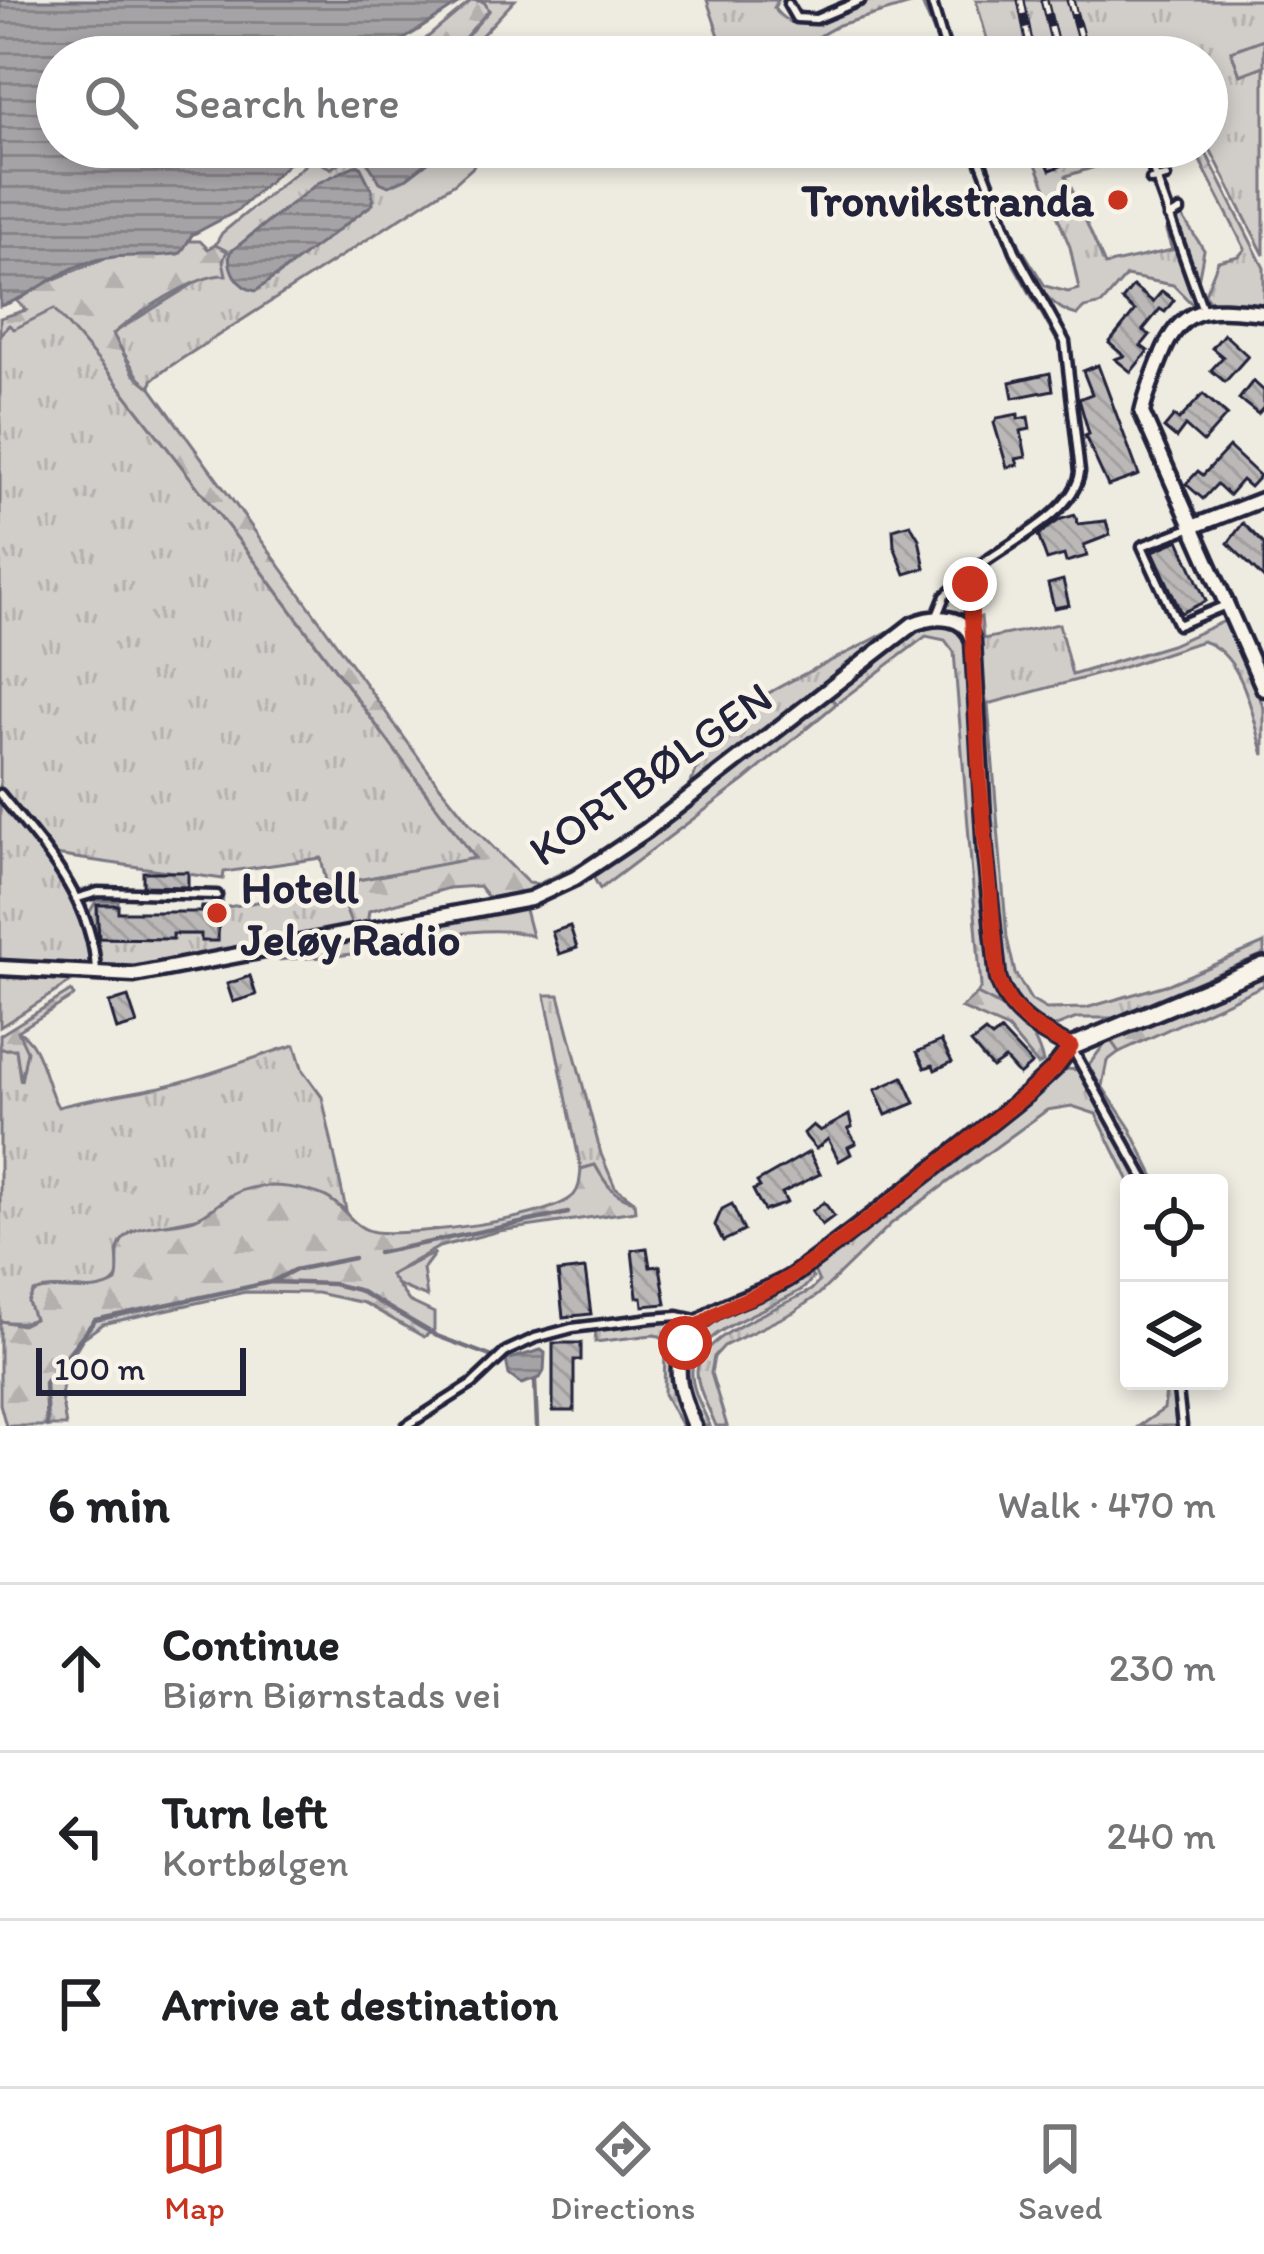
<!DOCTYPE html>
<meta charset="utf-8">
<style>
body{margin:0;font-family:Itim,sans-serif;background:#f2f2f2;color:#202124}
.controls{position:absolute;right:36px;bottom:36px;display:grid;overflow:hidden;border-radius:12px;box-shadow:0 6px 18px #0003}
.controls button{width:108px;height:108px;display:grid;place-items:center;padding:0;border:0;border-bottom:3px solid #e0e0e0;background:#fff;color:#202124;font:60px sans-serif}
.scale{position:absolute;left:36px;bottom:30px;width:210px;box-sizing:border-box;padding-left:12px;border:6px solid #22223b;border-top:0;font-size:33px;line-height:42px;white-space:nowrap;color:#22223b;-webkit-text-stroke:9px #f7f3e8;paint-order:stroke}
.stop{position:absolute;width:36px;height:36px;margin:-27px;border:9px solid #c8321e;border-radius:50%;background:#fff}
.stop.end{background:#c8321e;border-color:#fff;box-shadow:0 3px 12px #0008}
.list{margin:0;padding:0;list-style:none}
h2{display:flex;justify-content:space-between;align-items:center;height:156px;margin:0;padding:0 48px;font-size:51px}
h2 small{font-size:39px;font-weight:400;color:#757577}
.list li{display:grid;grid-template-columns:78px 1fr auto;gap:36px;align-items:center;box-sizing:border-box;height:168px;padding:0 48px;border-top:3px solid #e0e0e0}
.list b{display:block;font-size:45px;white-space:nowrap}
.list p{margin:0;font-size:39px;white-space:nowrap;color:#757577}
.list em{font-size:39px;font-style:normal;color:#757577}
.icon{flex:none;width:66px;height:66px;fill:none;stroke:currentColor;stroke-width:2;stroke-linecap:round;stroke-linejoin:round}
.map{position:relative;flex:none;width:1264px;height:1426px;overflow:hidden}
.search{position:absolute;background:#fff;box-shadow:0 6px 18px #0003;left:36px;right:36px;top:36px;height:132px;display:flex;align-items:center;gap:30px;box-sizing:border-box;padding:0 42px;border-radius:66px;color:#757577;font-size:45px}
.sheet{height:660px;background:#fff}
nav{display:flex;justify-content:space-around;align-items:center;box-sizing:border-box;height:168px;border-top:3px solid #e0e0e0;background:#fff;font-size:33px;color:#757577}
nav a{display:grid;justify-items:center;gap:6px}
nav .on{color:#c8321e}
.map>svg:first-child{display:block}
</style>
<div class="map">
<svg width="1264" height="1426" viewBox="0 0 1264 1426">
<defs>
<pattern id="grass-tufts" width="24" height="20" patternUnits="userSpaceOnUse" patternTransform="scale(3)"><rect width="24" height="20" fill="#d1cdc9"/><path d="M3 7l-1-3M5 7V3M7 7l1-3M15 17l-1-3M17 17v-4M19 17l1-3" fill="none" stroke="#b3b0ae"/></pattern>
<pattern id="forest-firs" width="22" height="20" patternUnits="userSpaceOnUse" patternTransform="scale(3)"><rect width="22" height="20" fill="#d1cdc9"/><path d="M5 1l3.5 6h-7zM16 11l3.5 6h-7z" fill="#b3b0ae"/></pattern>
<pattern id="water-rules" width="6" height="5" patternUnits="userSpaceOnUse" patternTransform="scale(3)"><rect width="6" height="5" fill="#a6a3a6"/><path d="M0 2.5h6" fill="none" stroke="#878488"/></pattern>
<pattern id="building-back-hatch" width="6" height="6" patternUnits="userSpaceOnUse" patternTransform="scale(3)"><rect width="6" height="6" fill="#bbb8b7"/><path d="M-1 5l2 2M0 0l6 6M5-1l2 2" fill="none" stroke="#a09e9e"/></pattern>
</defs>
<rect width="100%" height="100%" fill="#eeebe1"/>
<filter id="ink" filterUnits="userSpaceOnUse"><feTurbulence type="fractalNoise" baseFrequency=".00833" numOctaves="2"/><feDisplacementMap in="SourceGraphic" scale="24" xChannelSelector="R" yChannelSelector="G"/><feConvolveMatrix kernelMatrix="1 2 1 2 8 2 1 2 1" color-interpolation-filters="sRGB"/></filter>
<g filter="url(#ink)">
<g fill="url(#grass-tufts)" stroke="#7a7882" stroke-width="3" fill-rule="evenodd">
<path d="M475 0H515L481 36 469 57H448L489 11 484 2Z"/>
<path d="M707 0H778L774 8C799 44 838 9 869 1 886 0 909 0 927 0L944 57 921 1 839 25 782 57H726Z"/>
<path d="M976 0H1019L1030 57H992Z"/>
<path d="M1023 0H1043L1057 57H1034Z"/>
<path d="M1047 0H1068L1084 57H1061Z"/>
<path d="M1072 0H1264V39L1231 51 1240 75 1264 66V255L1207 143V57H1087Z"/>
<path d="M356 147H369L364 154 407 178 447 147H484L472 168 455 183 169 367 152 380 151 388 143 384 112 334 209 274 227 252 215 245 222 233 312 159 331 168 353 154ZM358 165 374 200 276 277 234 275 229 258C247 232 326 177 358 165Z"/>
<path d="M970 147 1006 240 1061 339 1057 341 1014 265Z"/>
<path d="M979 147 1020 246 1045 286 1068 292 1079 289 1070 247 1029 147H1135L1101 165 1066 176 1105 265 1172 250 1166 231H1170L1194 300 1193 305 1173 285 1126 276 1102 304 1084 308 1077 315C1025 304 994 194 979 147Z"/>
<path d="M1193 147H1203L1264 268V306L1208 300 1205 294 1218 261 1239 256 1245 249Z"/>
<path d="M1182 216 1204 250 1198 281 1179 237 1176 220Z"/>
<path d="M54 308 114 379 254 560 475 859 358 880 346 910 353 928 148 971 108 972 101 963 88 915 96 901H118V905H97V938L172 939 173 934H201L218 940 220 897 223 896 222 908 328 890 321 858 224 872 223 879 55 855 0 790V334L9 325Z"/>
<path d="M981 617 983 639 1059 624 1072 675 1171 645 1227 620 1264 708V755C1253 719 1244 653 1202 641L1121 668 988 704 1007 938 1015 973 1031 1000 1046 1009 1086 1008 1169 984 1264 943V954L1113 1018H1077L1054 1027C1012 1019 1003 983 997 946L974 620Z"/>
<path d="M936 621 957 626 968 640 990 951 997 992 1009 1010 977 994 981 987 954 652 945 640 926 636 836 704 829 696 911 629Z"/>
<path d="M892 629 894 633 617 847 539 892 538 884C584 863 652 827 687 788 702 771 691 753 714 732 761 688 836 662 892 629Z"/>
<path d="M0 798C32 837 101 914 87 968L0 965Z"/>
<path d="M0 971 63 976 71 982 0 1027Z"/>
<path d="M545 995H559L601 1154 615 1187 634 1201C613 1196 605 1183 595 1165L581 1169Z"/>
<path d="M17 1031C42 1041 44 1085 58 1107 95 1097 131 1094 169 1085 211 1075 253 1057 295 1045L303 1071 322 1097 346 1210 323 1196 231 1195 201 1217 132 1231 121 1242 117 1252 119 1275C105 1300 81 1285 58 1289 36 1318 38 1326 0 1321V1049H16L20 1078C29 1062 22 1047 17 1031Z"/>
<path d="M1109 1038 1119 1052 1107 1061 1102 1086 1130 1128 1157 1183H1152L1085 1070Z"/>
<path d="M1065 1069 1079 1070 1143 1183H1130L1096 1114 1072 1106 1047 1110 892 1223 818 1295 794 1312 724 1346 714 1357 711 1373 727 1426H716C710 1410 697 1389 697 1371 699 1335 781 1308 811 1290L819 1282 812 1266Z"/>
<path d="M435 1253 423 1269 427 1297 393 1283 389 1275Z"/>
<path d="M662 1320 686 1321 665 1343 660 1336 652 1335 595 1342 596 1329Z"/>
<path d="M1167 1381H1173L1176 1426H1139L1164 1409Z"/>
</g>
<g fill="url(#forest-firs)" stroke="#7a7882" stroke-width="3">
<path d="M472 0 484 2 489 10 448 57H404Z"/>
<path d="M324 147H356L353 154 331 168 312 159Z"/>
<path d="M187 241H200L208 249 215 245 227 251 223 261 226 275C195 274 137 314 113 334L134 374 151 388 435 780 471 825 528 883 538 884 539 892 491 901 479 886 449 888 369 911 367 924 353 928 346 910 344 891 358 880 475 858 254 560 114 379 54 309 14 329 9 325 0 334V318L26 310 17 301 45 283 112 255 178 254Z"/>
<path d="M829 696 836 704 745 780 600 889 591 873Z"/>
<path d="M524 906 532 936C479 917 383 954 326 957 311 958 295 958 279 960L280 948Z"/>
<path d="M1264 971V985L1119 1052 1109 1038Z"/>
<path d="M71 991 74 996 18 1031 27 1051 21 1081 16 1049H0V1035Z"/>
<path d="M977 994C1012 1011 1034 1025 1043 1062L1038 1065 1008 1029 961 1008Z"/>
<path d="M595 1165C605 1183 613 1196 634 1201L635 1211 499 1231 439 1247 390 1275 409 1301 434 1313V1330L424 1337 364 1303 317 1293 245 1292 103 1324 83 1338 66 1366 61 1396 66 1426H6L0 1404V1321L22 1325 34 1319 28 1302 33 1292C62 1282 90 1298 116 1282 121 1267 113 1251 124 1238 139 1222 174 1226 194 1219 215 1212 228 1192 251 1188 271 1183 305 1188 324 1196 345 1205 352 1229 375 1232 411 1236 550 1220 574 1195 580 1188 580 1178 581 1169Z"/>
<path d="M807 1270 813 1278 804 1288C774 1309 693 1329 692 1371 691 1389 703 1409 710 1426H699C653 1312 732 1321 807 1270Z"/>
<path d="M686 1321 691 1325 680 1341 689 1426H682L664 1394 665 1343Z"/>
</g>
<path fill="#d1cdc9" stroke="#7a7882" stroke-width="3" d="M1264 39V66L1240 75 1231 51Z"/>
<g fill="url(#water-rules)" stroke="#716f7b" stroke-width="3">
<path d="M0 0H464L403 40 390 57H57V147H306L237 211 192 235 181 253C148 260 121 251 86 263 55 273 31 297 0 306Z"/>
<path d="M369 147H447L407 178 389 186 380 182 364 157Z"/>
<path d="M354 166H360L372 190 373 204 256 291C238 288 227 270 230 252L318 183Z"/>
<path d="M541 1350 545 1353 544 1371 540 1378 521 1384 509 1375 506 1360Z"/>
</g>
<g fill="none" stroke-linecap="round" stroke-linejoin="round">
<g stroke="#716f7b" stroke-width="4.5">
<path d="M378 1253 568 1213"/>
<path d="M273 1281 294 1270 354 1258"/>
<path d="M535 1381 537 1426"/>
<path d="M47 1426 45 1383 95 1320 271 1282 333 1284 358 1290 437 1336 490 1356"/>
</g>
</g>
<g fill="url(#building-back-hatch)" stroke="#22223b" stroke-width="3">
<path d="M1040 147H1096V149L1059 162 1061 166 1050 170Z"/>
<path d="M1133 286 1153 302 1162 291 1174 300 1165 312 1160 309 1143 330 1150 335 1141 346 1148 351 1131 372 1115 359 1124 356 1109 343 1135 311 1122 300Z"/>
<path d="M1224 334 1248 356 1225 382 1211 370 1223 357 1212 348Z"/>
<path d="M1098 365 1139 475 1108 486 1085 436 1089 434 1079 399 1092 394 1083 371Z"/>
<path d="M1050 373 1053 390 1013 398 1010 382Z"/>
<path d="M1253 381 1264 391V407L1258 414 1239 399Z"/>
<path d="M1203 394 1227 415 1203 442 1185 426 1176 438 1164 428 1174 416 1179 420Z"/>
<path d="M1018 414V419L1028 417 1030 429 1021 431 1026 457 1016 459 1018 465 1007 467 994 423 997 418Z"/>
<path d="M1229 447 1260 476 1250 487 1242 480 1229 495 1217 484 1203 499 1186 484 1198 471 1203 475Z"/>
<path d="M1075 515 1078 524 1106 521 1110 535 1084 545 1087 556 1066 562 1064 555 1047 560 1038 535 1061 519Z"/>
<path d="M1243 523 1264 544V579L1228 543Z"/>
<path d="M910 524 919 539 925 568 905 574 894 546 893 529Z"/>
<path d="M1179 540 1206 601 1181 613 1153 551Z"/>
<path d="M1063 580 1069 605 1054 608 1048 584Z"/>
<path d="M143 872H188V887L143 886Z"/>
<path d="M97 905H118V912H201L202 907H218V941H201V934H173V939L99 938Z"/>
<path d="M570 926 577 948 559 954 552 932Z"/>
<path d="M250 976 256 995 233 1002 227 984Z"/>
<path d="M128 997 137 1024 117 1030 109 1003Z"/>
<path d="M1001 1031 1032 1064 1019 1075 1005 1059 992 1068 971 1043 985 1032 992 1038Z"/>
<path d="M941 1041 952 1062 935 1070 933 1065 925 1068 917 1052Z"/>
<path d="M903 1077 915 1103 886 1115 875 1090Z"/>
<path d="M849 1115 852 1127 848 1129 856 1143 848 1147 851 1154 839 1161 828 1139 816 1149 806 1137 804 1133 813 1125 820 1131Z"/>
<path d="M809 1152 820 1174 782 1193 787 1203 764 1211 753 1190 760 1187 757 1182Z"/>
<path d="M824 1202 834 1216 822 1225 812 1211Z"/>
<path d="M732 1204 744 1231 723 1241 715 1225 722 1209Z"/>
<path d="M647 1248 650 1267 660 1266 666 1304 643 1306 642 1297H637L632 1250Z"/>
<path d="M585 1269 591 1314 563 1317 558 1272Z"/>
<path d="M553 1343H581V1360H574V1411H553Z"/>
</g>
<g fill="none" stroke-linecap="round" stroke-linejoin="round">
<defs>
<g id="service">
<path d="M931 0 948 57"/>
<path d="M788 4 796 18 816 19 861 0"/>
<path d="M1140 148 1145 147 1203 310"/>
<path d="M1151 180 1166 177"/>
<path d="M1169 217 1180 211"/>
<path d="M1192 527 1142 546 1178 625 1226 605"/>
<path d="M937 616 945 596 973 572"/>
<path d="M970 628V584L975 569C1008 543 1075 513 1080 472L1065 342 1015 251 975 147"/>
<path d="M0 794C42 846 93 899 96 971"/>
<path d="M78 898 98 892 217 895"/>
<path d="M1073 1050 1147 1183"/>
<path d="M1177 1381 1182 1426"/>
<path d="M406 1426 472 1384 507 1351 535 1338 572 1328 652 1318 678 1316 701 1321"/>
</g>
<g id="minor">
<path d="M1264 313C1212 308 1182 301 1161 357 1154 375 1146 394 1142 413L1264 689"/>
<path d="M1192 527 1264 499"/>
<path d="M0 968 134 975 530 899 575 878 647 830 913 624C936 615 966 614 973 642L985 852 998 978C1009 1015 1039 1031 1071 1047L1054 1069 1027 1094C951 1155 874 1216 795 1274 765 1296 714 1301 692 1331 669 1363 680 1393 694 1426"/>
</g>
<path id="tertiary" d="M1071 1047 1264 966"/>
</defs>
<use href="#service" stroke="#22223b" stroke-width="15"/>
<use href="#minor" stroke="#22223b" stroke-width="21"/>
<use href="#tertiary" stroke="#22223b" stroke-width="24"/>
<use href="#service" stroke="#f7f3e8" stroke-width="6"/>
<use href="#minor" stroke="#f7f3e8" stroke-width="12"/>
<use href="#tertiary" stroke="#f7f3e8" stroke-width="15"/>
<defs>
<g id="rail">
<path d="M1021 0 1032 57"/>
<path d="M1044 0 1058 57"/>
<path d="M1070 0 1086 57"/>
</g>
</defs>
<use href="#rail" stroke="#22223b" stroke-width="9"/>
<use href="#rail" stroke="#f7f3e8" stroke-width="4.5" stroke-dasharray="14" stroke-linecap="butt"/>
</g>
</g>
<g fill="none" stroke-linecap="round" stroke-linejoin="round" filter="url(#ink)">
<path stroke="#c8321e" stroke-width="15" d="M685 1343C709 1304 757 1301 793 1275 873 1219 950 1155 1027 1094L1054 1069 1071 1047C1039 1031 1009 1015 998 978L980 785 970 584"/>
</g>
<g fill="#c8321e" stroke="#f7f3e8" stroke-width="4.5">
<circle cx="1118" cy="200" r="12"/>
<circle cx="217" cy="913" r="12"/>
</g>
<g text-anchor="middle" stroke-width="9" stroke-linejoin="round" paint-order="stroke">
<g font-size="45" font-weight="bold" fill="#22223b" stroke="#f7f3e8" text-anchor="end">
<text x="1094" y="216">Tronvikstranda</text>
<text x="241" y="903" text-anchor="start">Hotell<tspan x="241" dy="52">Jeløy Radio</tspan></text>
</g>
<g font-size="45" fill="#22223b" stroke="#f7f3e8">
<text transform="translate(650 773) rotate(-35)" y="16">KORTBØLGEN</text>
</g>
</g>
</svg>
<div class="controls">
<button><svg class="icon" aria-label="locate" viewBox="0 0 24 24"><circle cx="12" cy="12" r="6"/><path d="M12 2v4M12 18v4M2 12h4M18 12h4"/></svg></button>
<button><svg class="icon" aria-label="layers" viewBox="0 0 24 24"><path d="M12 4l9 5-9 5-9-5zM3 14l9 5 9-5"/></svg></button>
</div>
<div class="scale">100 m</div>
<div class="stop" style="left:685px;top:1343px"></div>
<div class="stop end" style="left:970px;top:584px"></div>
<div class="search"><svg class="icon" aria-label="search" viewBox="0 0 24 24"><circle cx="10" cy="10" r="6"/><path d="M15 15l6 6"/></svg>Search here</div>
</div>
<section class="sheet">
<h2>6 min<small>Walk · 470 m</small></h2>
<ul class="list">
<li><svg class="icon" aria-label="ahead" viewBox="0 0 24 24"><path d="M12 20V5M6 11l6-6 6 6"/></svg><div><b>Continue</b><p>Biørn Biørnstads vei</p></div><em>230 m</em></li>
<li><svg class="icon" aria-label="left" viewBox="0 0 24 24"><path d="M17 20v-9H6M10 6l-5 5 5 5"/></svg><div><b>Turn left</b><p>Kortbølgen</p></div><em>240 m</em></li>
<li><svg class="icon" aria-label="arrive" viewBox="0 0 24 24"><path d="M6 21V4h12l-3 4 3 4H6"/></svg><div><b>Arrive at destination</b></div></li>
</ul>
</section>
<nav>
<a class="on"><svg class="icon" aria-label="map" viewBox="0 0 24 24"><path d="M3 6l6-2 6 2 6-2v14l-6 2-6-2-6 2zM9 4v14M15 6v14"/></svg>Map</a>
<a><svg class="icon" aria-label="directions" viewBox="0 0 24 24"><path d="M12 3l9 9-9 9-9-9zM9 14v-3h6M13 9l2 2-2 2"/></svg>Directions</a>
<a><svg class="icon" aria-label="saved" viewBox="0 0 24 24"><path d="M7 4h10v16l-5-4-5 4z"/></svg>Saved</a>
</nav>
